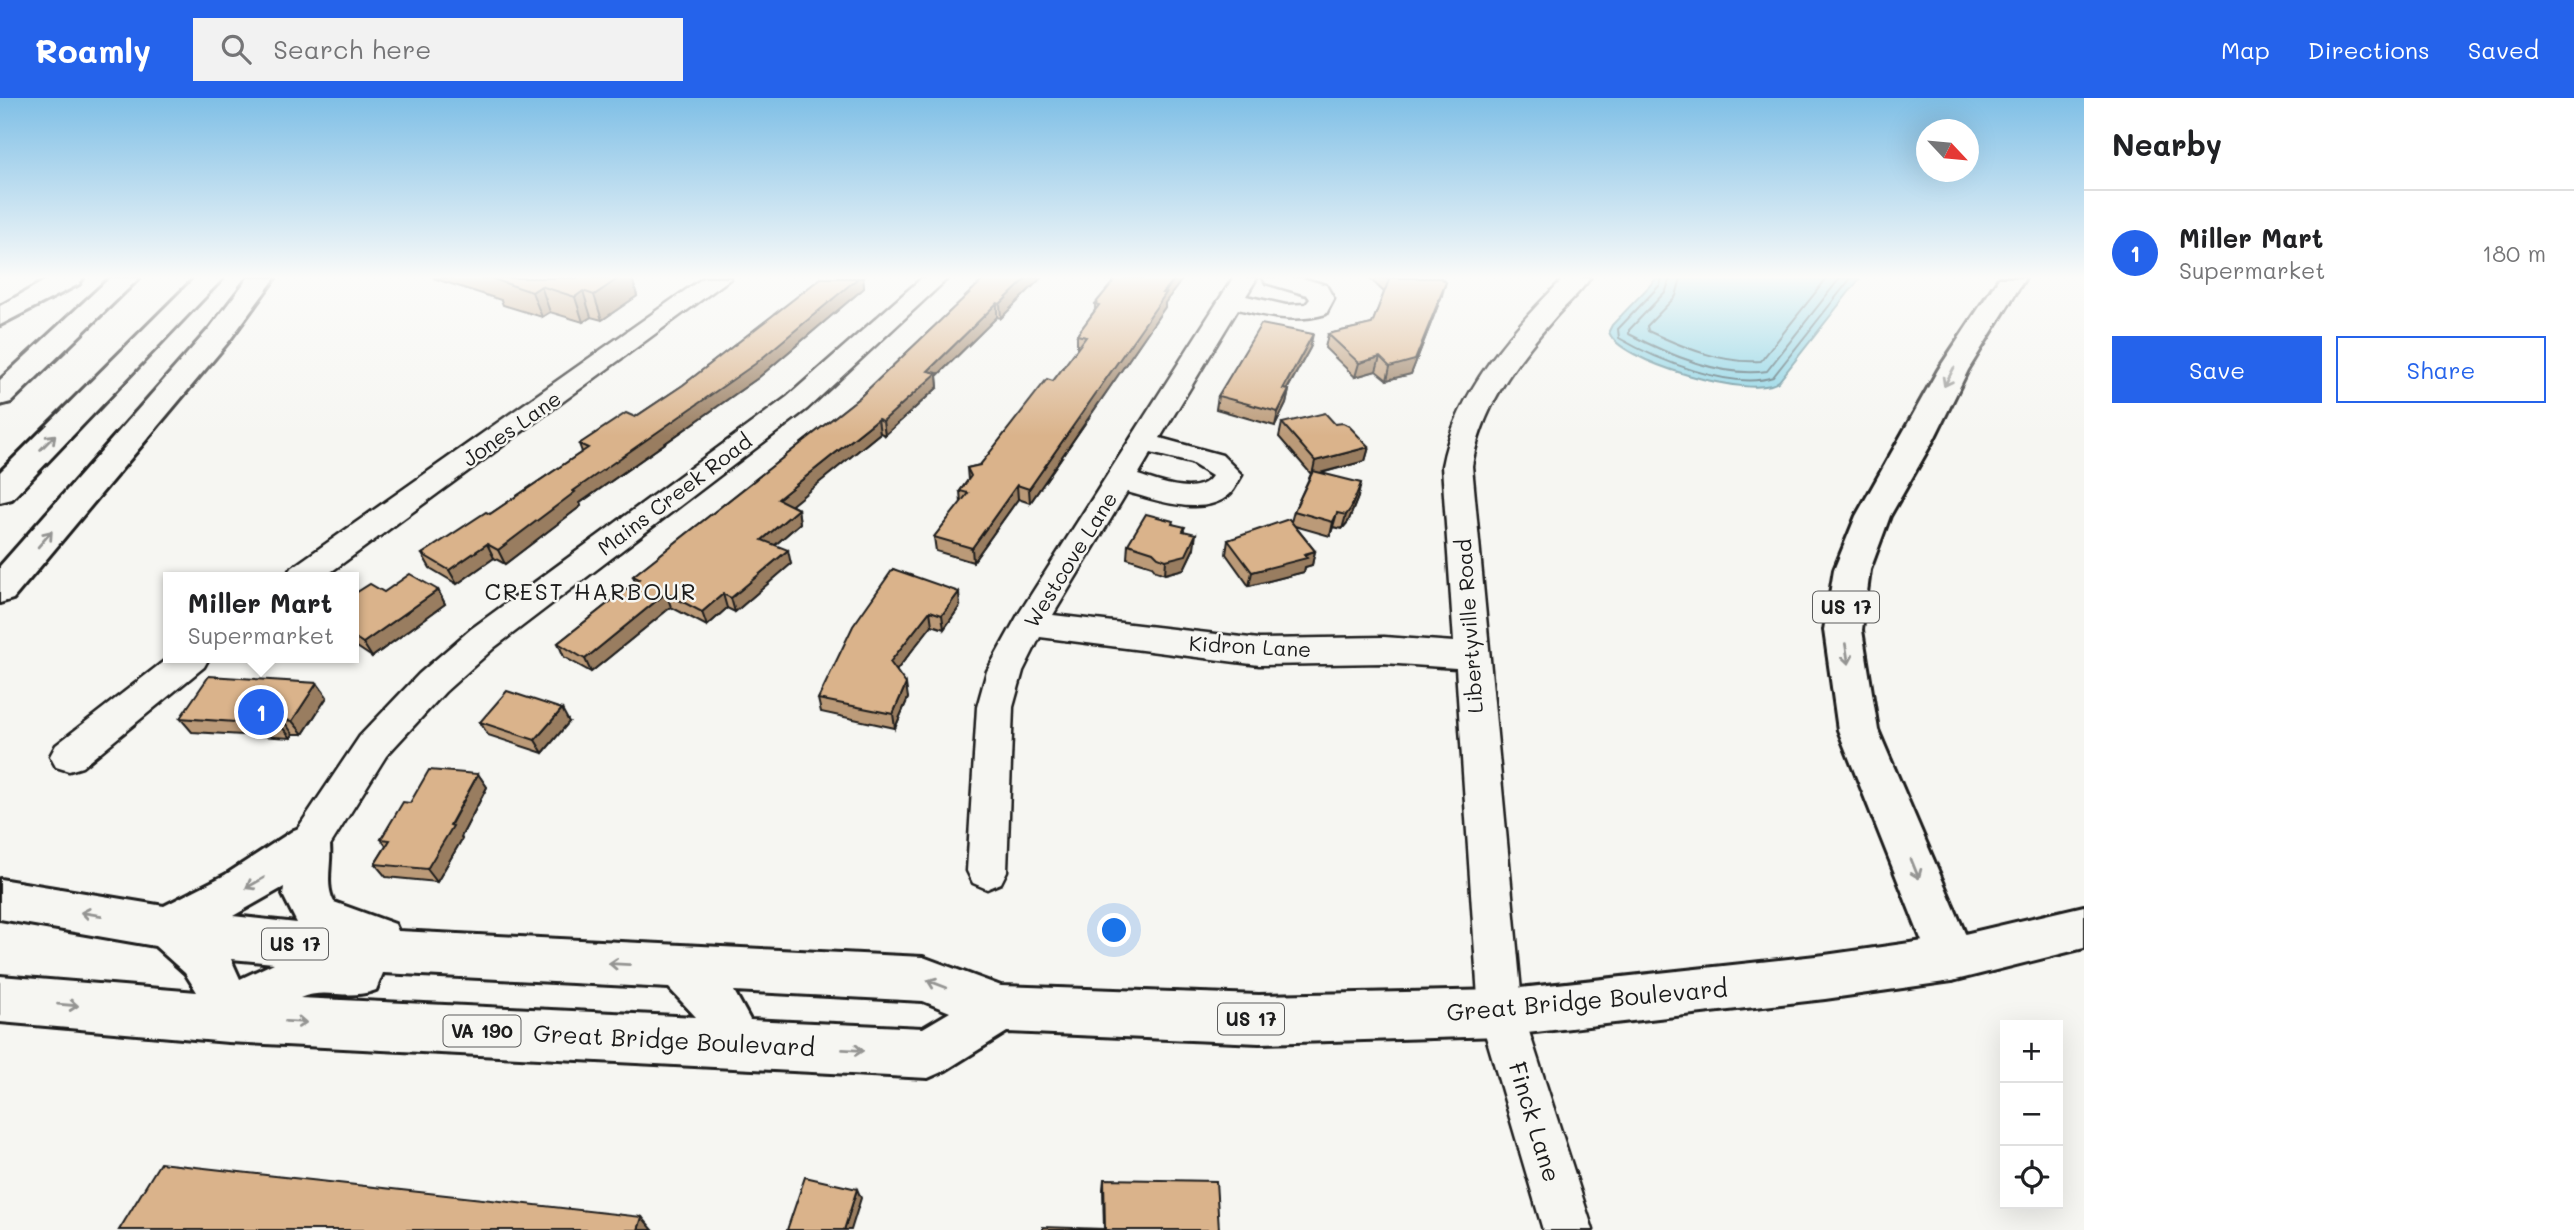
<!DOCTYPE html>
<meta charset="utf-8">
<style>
body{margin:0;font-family:Mali,sans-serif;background:#f2f2f2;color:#202124}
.controls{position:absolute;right:21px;bottom:21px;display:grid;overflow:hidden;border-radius:0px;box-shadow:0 7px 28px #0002}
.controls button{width:63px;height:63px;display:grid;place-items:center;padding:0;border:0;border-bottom:2px solid #e0e0e0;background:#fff;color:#202124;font:35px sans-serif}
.compass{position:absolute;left:1916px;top:21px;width:63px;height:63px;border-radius:50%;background:#fff;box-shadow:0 7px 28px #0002;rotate:116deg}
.you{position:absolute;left:1115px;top:833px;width:24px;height:24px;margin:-18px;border:5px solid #fff;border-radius:50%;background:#1a73e8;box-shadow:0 0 0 10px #1a73e833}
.badge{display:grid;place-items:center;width:46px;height:46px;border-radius:50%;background:#2563eb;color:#fff;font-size:23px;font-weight:700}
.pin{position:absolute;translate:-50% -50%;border:4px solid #fff;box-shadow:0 2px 7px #0006}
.popup{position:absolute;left:163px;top:474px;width:196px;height:91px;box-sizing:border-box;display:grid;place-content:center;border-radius:0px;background:#fff;filter:drop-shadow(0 2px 5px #0005);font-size:23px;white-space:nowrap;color:#757577}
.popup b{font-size:26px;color:#202124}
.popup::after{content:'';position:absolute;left:50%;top:100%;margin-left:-14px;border:14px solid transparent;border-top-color:#fff}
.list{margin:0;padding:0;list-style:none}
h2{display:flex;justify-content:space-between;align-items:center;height:91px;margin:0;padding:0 28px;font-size:30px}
h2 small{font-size:23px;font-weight:400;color:#757577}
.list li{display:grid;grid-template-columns:46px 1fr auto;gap:21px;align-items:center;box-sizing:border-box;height:126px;padding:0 28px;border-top:2px solid #e0e0e0}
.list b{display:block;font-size:26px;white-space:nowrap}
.list p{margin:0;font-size:23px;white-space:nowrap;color:#757577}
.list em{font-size:23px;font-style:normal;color:#757577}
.actions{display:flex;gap:14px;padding:21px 28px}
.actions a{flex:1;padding:16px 0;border:2px solid #2563eb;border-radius:0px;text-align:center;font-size:24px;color:#2563eb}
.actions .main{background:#2563eb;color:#fff}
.icon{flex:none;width:38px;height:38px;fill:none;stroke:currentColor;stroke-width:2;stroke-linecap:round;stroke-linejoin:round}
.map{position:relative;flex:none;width:2084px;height:1132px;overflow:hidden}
header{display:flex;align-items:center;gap:42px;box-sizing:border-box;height:98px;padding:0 35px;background:#2563eb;color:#fff}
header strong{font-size:33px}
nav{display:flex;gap:38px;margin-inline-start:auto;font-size:24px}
.search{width:490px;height:63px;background:#f2f2f2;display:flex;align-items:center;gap:18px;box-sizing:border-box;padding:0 24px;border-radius:0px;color:#757577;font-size:26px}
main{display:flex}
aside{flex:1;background:#fff}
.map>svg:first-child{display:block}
</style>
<header>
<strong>Roamly</strong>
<div class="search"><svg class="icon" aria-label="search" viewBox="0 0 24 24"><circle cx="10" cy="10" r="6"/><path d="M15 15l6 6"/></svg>Search here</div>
<nav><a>Map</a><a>Directions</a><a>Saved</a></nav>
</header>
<main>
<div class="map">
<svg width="2084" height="1132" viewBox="0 0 2084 1132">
<rect width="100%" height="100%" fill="#f6f6f2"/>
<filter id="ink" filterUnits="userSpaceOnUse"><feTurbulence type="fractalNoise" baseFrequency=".0143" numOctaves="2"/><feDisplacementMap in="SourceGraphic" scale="14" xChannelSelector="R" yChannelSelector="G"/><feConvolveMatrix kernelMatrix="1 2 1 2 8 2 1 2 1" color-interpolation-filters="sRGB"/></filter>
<g filter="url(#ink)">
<path fill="#83d0e3" stroke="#5a8893" stroke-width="2" d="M1657 180H1860L1779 283C1756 304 1613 262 1609 233L1612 227Z"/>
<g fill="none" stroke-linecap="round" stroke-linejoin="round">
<g stroke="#45646c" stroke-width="2">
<path d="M1662 180 1660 187 1618 231 1619 240C1655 261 1732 293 1773 279L1851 180"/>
<path d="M1670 180 1666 193 1629 232V236C1667 256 1723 280 1767 273L1840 180"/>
<path d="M1681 180 1676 198 1647 228 1648 233C1683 249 1722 266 1761 263L1827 180"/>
</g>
<defs>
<g id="street">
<path d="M703 180H731L324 479H286L290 471Z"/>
<path d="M922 180H948L807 311 495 549 445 594 386 658 324 757 310 762 296 757 290 745 296 733 360 638 419 576 471 531 787 299Z"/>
<path d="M1233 180H1257L1246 198 1286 207 1306 206 1310 201 1307 197 1266 185 1263 180H1302L1326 187 1334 201 1326 216C1295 225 1269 219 1238 211L1160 340 1222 357 1242 377C1238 383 1235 391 1230 396 1204 420 1156 402 1127 394L1053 517 1259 541 1384 539 1454 544 1442 368C1456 293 1512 232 1564 180H1590C1579 196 1563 209 1551 224 1514 266 1481 312 1472 368L1523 915 1593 1132H1543L1479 915 1456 570 1384 565 1259 567 1040 539 1023 573 1013 609 1007 773 1001 785 987 791 973 785 967 773 977 609 987 573 1018 517ZM1151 355 1191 365 1212 378C1198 400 1157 383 1138 377Z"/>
<path d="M168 560H209L204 569 82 669 69 673 56 669 50 658 56 647Z"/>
</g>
<path id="primary" d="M310 726 326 732C337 755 322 782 334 804L395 826 398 833 923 859 1001 888 1259 897 1501 892 1825 857 1952 839 2084 808V850L1952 883 1825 901 1501 938 1259 945 1007 934 946 972 928 980 228 944 0 924V878L197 894 185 875 155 848 0 821V781L164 808 225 777 294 732ZM284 789 283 797 297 825 233 818ZM231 861 274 865 240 881ZM383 875 669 890 696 919 300 900C325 889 348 903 376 892ZM734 893 923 903 950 914 923 930 750 922Z"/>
<g id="highway">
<path d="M50 180H83L79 186 0 227V208Z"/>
<path d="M110 180H139L11 304 0 307V282Z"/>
<path d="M195 180H223L12 401 0 404V374Z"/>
<path d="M248 180H275L229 243 13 501 0 505V468L209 231Z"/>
<path d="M1999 180H2025L1968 272 1934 341 1890 418 1870 472 1862 532 1878 632 1976 861 1969 876 1952 883 1935 876 1838 632 1824 532 1834 472 1856 418 1938 272Z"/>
</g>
</defs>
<use href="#street" stroke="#1c1c1c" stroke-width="5"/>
<use href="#primary" stroke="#1c1c1c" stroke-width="6"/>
<use href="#highway" stroke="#1c1c1c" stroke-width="6"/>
<use href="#street" fill="#f6f6f2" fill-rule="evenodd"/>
<use href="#primary" fill="#f6f6f2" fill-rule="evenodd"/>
<use href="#highway" fill="#f6f6f2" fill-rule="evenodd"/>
</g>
<g fill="#bb9a78" stroke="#1c1c1c" stroke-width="2">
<path d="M433 180H632L637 198 602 222 591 219 583 224 550 214 542 219 503 207 501 202Z"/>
<path d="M821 180H863L864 190 758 280 580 405 581 408 505 466 494 460 457 486 430 470 422 456 490 416 582 354 579 346 635 319 683 287Z"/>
<path d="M985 180H1041L1001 220 997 219 937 278 938 289 885 337 880 335 791 407 798 411 800 425 775 447 791 466 735 514 727 510 707 528 671 509 591 574 564 559 558 545 635 484 633 478 860 299Z"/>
<path d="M1369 180H1441L1442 197 1411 276 1387 282 1376 273 1355 279 1325 250 1328 236 1372 226 1384 194Z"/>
<path d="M1165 205V209L1030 405 1018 401 973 464 936 453 934 439 961 405 960 393 968 382 967 370 980 367 1053 283 1077 251V237L1095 212V206Z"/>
<path d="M1310 250 1287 292H1289L1286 306 1275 328 1216 311 1218 298Z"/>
<path d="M1282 325 1335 326 1369 349 1365 363 1321 375 1358 399 1348 424 1342 431 1333 429 1330 438 1295 428 1315 453 1312 467 1305 469 1304 474 1249 488 1226 456 1228 442 1291 424 1294 413 1311 376 1279 339Z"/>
<path d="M1173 426 1184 433 1194 450 1184 471 1165 476 1156 473 1152 468 1127 460 1128 446Z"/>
<path d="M893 471 960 508 944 531 932 527 896 573 908 600 895 630 821 614 818 601Z"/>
<path d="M438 492 445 506 372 559 354 547V496Z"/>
<path d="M317 585 327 599 303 636H293L291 640 192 634 180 620Z"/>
<path d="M480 624H569L543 655 488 637Z"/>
<path d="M478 676 487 689 461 739 462 741 437 784 386 779 375 766 386 748 381 741 410 705Z"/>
<path d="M1104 1081 1219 1132 1104 1131 1103 1091Z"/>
</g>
<g fill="#997d61" stroke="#1c1c1c" stroke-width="2">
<path d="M619 180H632L637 198 602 222 594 197Z"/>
<path d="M858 180H863L864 190 758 280 580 405 581 408 505 466 498 452 573 393Z"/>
<path d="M1027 180H1041L1001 220 1000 206Z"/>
<path d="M1175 180H1183L1165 205V209L1030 405 1029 391Z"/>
<path d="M1446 184 1442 197 1411 276 1387 282 1390 269Z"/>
<path d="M541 188 550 214 542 219 532 194Z"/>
<path d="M583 193 591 219 583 224 575 199Z"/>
<path d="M997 205V219L937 278 938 289 885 337 883 323 928 273Z"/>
<path d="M1313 236 1310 250 1280 304 1283 291Z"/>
<path d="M1380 259 1376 273 1355 279 1359 265Z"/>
<path d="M1289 292 1286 306 1275 328 1278 314Z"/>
<path d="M878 321 880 335 782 415 778 401Z"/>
<path d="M1369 349 1365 363 1312 377 1315 363Z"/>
<path d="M1361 385 1358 399 1348 424 1342 431 1346 417Z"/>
<path d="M1017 387 1018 401 973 464 972 450Z"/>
<path d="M798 411 800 425 766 455 762 442Z"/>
<path d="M1337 415 1333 429 1330 438 1333 424Z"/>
<path d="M1196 436 1194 450 1184 471 1165 476 1166 462Z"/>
<path d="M487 446 494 460 457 486 449 472Z"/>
<path d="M788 452 791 466 735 514 731 500Z"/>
<path d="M1315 453 1312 467 1305 469 1304 474 1249 488 1252 474Z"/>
<path d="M438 492 445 506 372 559 363 545Z"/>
<path d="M959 494 960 508 944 531 942 517Z"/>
<path d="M666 495 671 509 591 574 585 561Z"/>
<path d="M723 496 727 510 707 528 702 514Z"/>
<path d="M930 513 932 527 892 578 890 564Z"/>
<path d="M317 585 327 599 303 636 292 623Z"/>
<path d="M906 586 908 600 895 630 893 616Z"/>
<path d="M562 611 569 624 543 655 535 642Z"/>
<path d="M283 622 293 636 291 640 280 627Z"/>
<path d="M478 676 487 689 461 739 462 741 437 784 427 771Z"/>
<path d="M857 1091 861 1100 851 1132H844Z"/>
<path d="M642 1119 653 1132H638Z"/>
</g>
<g fill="#dab38b" stroke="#1c1c1c" stroke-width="2">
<path d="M495 180H619L594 197 583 193 575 199 541 188 532 194 493 181Z"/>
<path d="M821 180H858L755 266 573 393 575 394 498 452 487 446 449 472 422 456 486 414 490 416 588 350 579 346 626 315 635 319 683 287Z"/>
<path d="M985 180H1027L1000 206 997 205 928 273 937 275 883 323 878 321 778 401 798 411 762 442 788 452 731 500 723 496 702 514 666 495 585 561 558 545 639 481 633 478 860 299Z"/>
<path d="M1116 180H1175L1163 195H1166L1029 391 1017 387 972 450 934 439 968 395 960 393 971 378 967 370 980 367 1047 281 1053 283 1086 239 1077 237 1099 207 1095 206Z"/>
<path d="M1386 180H1441L1446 184 1415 262 1390 269 1380 259 1359 265 1328 236 1372 226 1389 182Z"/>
<path d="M1261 226 1313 236 1283 291 1289 292 1278 314 1218 298Z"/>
<path d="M1325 315 1335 326 1343 325 1349 328 1369 349 1315 363 1282 325Z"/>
<path d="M1313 373 1361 385 1351 410 1346 417 1337 415 1333 424 1294 413Z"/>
<path d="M1146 416 1173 423 1172 426 1185 429 1183 433 1196 436 1186 457 1166 462 1158 459 1153 454 1128 446Z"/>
<path d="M1289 421 1315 453 1304 456 1307 460 1252 474 1228 442Z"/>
<path d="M893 471 959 494 942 517 930 513 890 564 906 586 893 616 818 601 853 528Z"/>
<path d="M410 476 438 492 363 545 354 539V496L370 486 384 494Z"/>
<path d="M209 578 317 585 292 623 283 622 280 627 180 620Z"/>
<path d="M507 593 562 611 535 642 480 624Z"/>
<path d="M429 672 478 676 450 727 453 728 427 771 375 766 390 742 381 741 403 704 410 705Z"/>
<path d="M160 1065 642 1119 638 1132H119Z"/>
<path d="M805 1079 857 1091 844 1132H787Z"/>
<path d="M1104 1081 1216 1083 1219 1132H1043V1129L1105 1131Z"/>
</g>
<defs><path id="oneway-shaft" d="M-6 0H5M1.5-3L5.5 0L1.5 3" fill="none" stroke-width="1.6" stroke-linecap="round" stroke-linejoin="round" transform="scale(1.75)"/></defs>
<g stroke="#949492">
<use href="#oneway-shaft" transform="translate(1949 279) rotate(118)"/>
<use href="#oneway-shaft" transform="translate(48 344) rotate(-45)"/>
<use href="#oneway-shaft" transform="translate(45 441) rotate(-49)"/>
<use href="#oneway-shaft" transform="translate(1847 556) rotate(81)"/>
<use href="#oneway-shaft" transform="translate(1915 771) rotate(68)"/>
<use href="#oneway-shaft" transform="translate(255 785) rotate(150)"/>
<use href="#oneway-shaft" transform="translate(91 816) rotate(-171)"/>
<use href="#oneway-shaft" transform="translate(619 866) rotate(-177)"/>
<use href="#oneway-shaft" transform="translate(937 886) rotate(-159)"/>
<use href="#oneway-shaft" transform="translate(68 907) rotate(5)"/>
<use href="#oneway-shaft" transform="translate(296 924) rotate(3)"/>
<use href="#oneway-shaft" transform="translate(853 952) rotate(3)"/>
</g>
</g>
<linearGradient id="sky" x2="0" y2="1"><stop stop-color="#7fbfe6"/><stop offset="0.53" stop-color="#fbfbf9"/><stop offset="1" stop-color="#fbfbf9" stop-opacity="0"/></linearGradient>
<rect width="2084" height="338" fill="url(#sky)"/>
<g text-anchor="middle" stroke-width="5" stroke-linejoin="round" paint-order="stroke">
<g fill="#f6f6f2" stroke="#5d5d5c" stroke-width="2">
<rect x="1813" y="493.5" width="66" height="31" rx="5"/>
<rect x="262" y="830.5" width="66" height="31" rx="5"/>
<rect x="1218" y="905.5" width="66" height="31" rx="5"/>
<rect x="443.5" y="917.5" width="77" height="31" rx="5"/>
</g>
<g font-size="19" font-weight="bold" fill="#1c1c1c">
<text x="1846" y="516">US 17</text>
<text x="295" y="853">US 17</text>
<text x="1251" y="928">US 17</text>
<text x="482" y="940">VA 190</text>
</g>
<g font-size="21" fill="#1c1c1c" stroke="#f6f6f2">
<text transform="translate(512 331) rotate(-35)" y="7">Jones Lane</text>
<text transform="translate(675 397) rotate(-37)" y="7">Mains Creek Road</text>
<text transform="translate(1071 462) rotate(-58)" y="7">Westcove Lane</text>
<text transform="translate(1470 528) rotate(-94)" y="7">Libertyville Road</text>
<text transform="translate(1250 549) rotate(3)" y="7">Kidron Lane</text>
</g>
<g font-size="23" letter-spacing="2" fill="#1c1c1c" stroke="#f6f6f2">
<text x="591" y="502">CREST HARBOUR</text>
</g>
<g font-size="24" fill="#1c1c1c" stroke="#f6f6f2">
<text transform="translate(1587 903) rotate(-5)" y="8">Great Bridge Boulevard</text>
<text transform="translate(674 943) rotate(3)" y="8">Great Bridge Boulevard</text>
<text transform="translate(1534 1024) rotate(73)" y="8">Finck Lane</text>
</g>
</g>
</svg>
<div class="controls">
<button>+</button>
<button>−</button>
<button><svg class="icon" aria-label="locate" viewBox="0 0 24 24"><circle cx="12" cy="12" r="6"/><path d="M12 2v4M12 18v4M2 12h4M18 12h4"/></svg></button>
</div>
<svg class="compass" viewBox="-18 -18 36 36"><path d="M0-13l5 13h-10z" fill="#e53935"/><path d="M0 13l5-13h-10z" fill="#757577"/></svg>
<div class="you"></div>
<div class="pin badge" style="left:261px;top:614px">1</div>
<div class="popup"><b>Miller Mart</b>Supermarket</div>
</div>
<aside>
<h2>Nearby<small></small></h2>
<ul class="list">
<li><span class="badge">1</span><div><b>Miller Mart</b><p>Supermarket</p></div><em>180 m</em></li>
</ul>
<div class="actions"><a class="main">Save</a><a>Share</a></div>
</aside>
</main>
